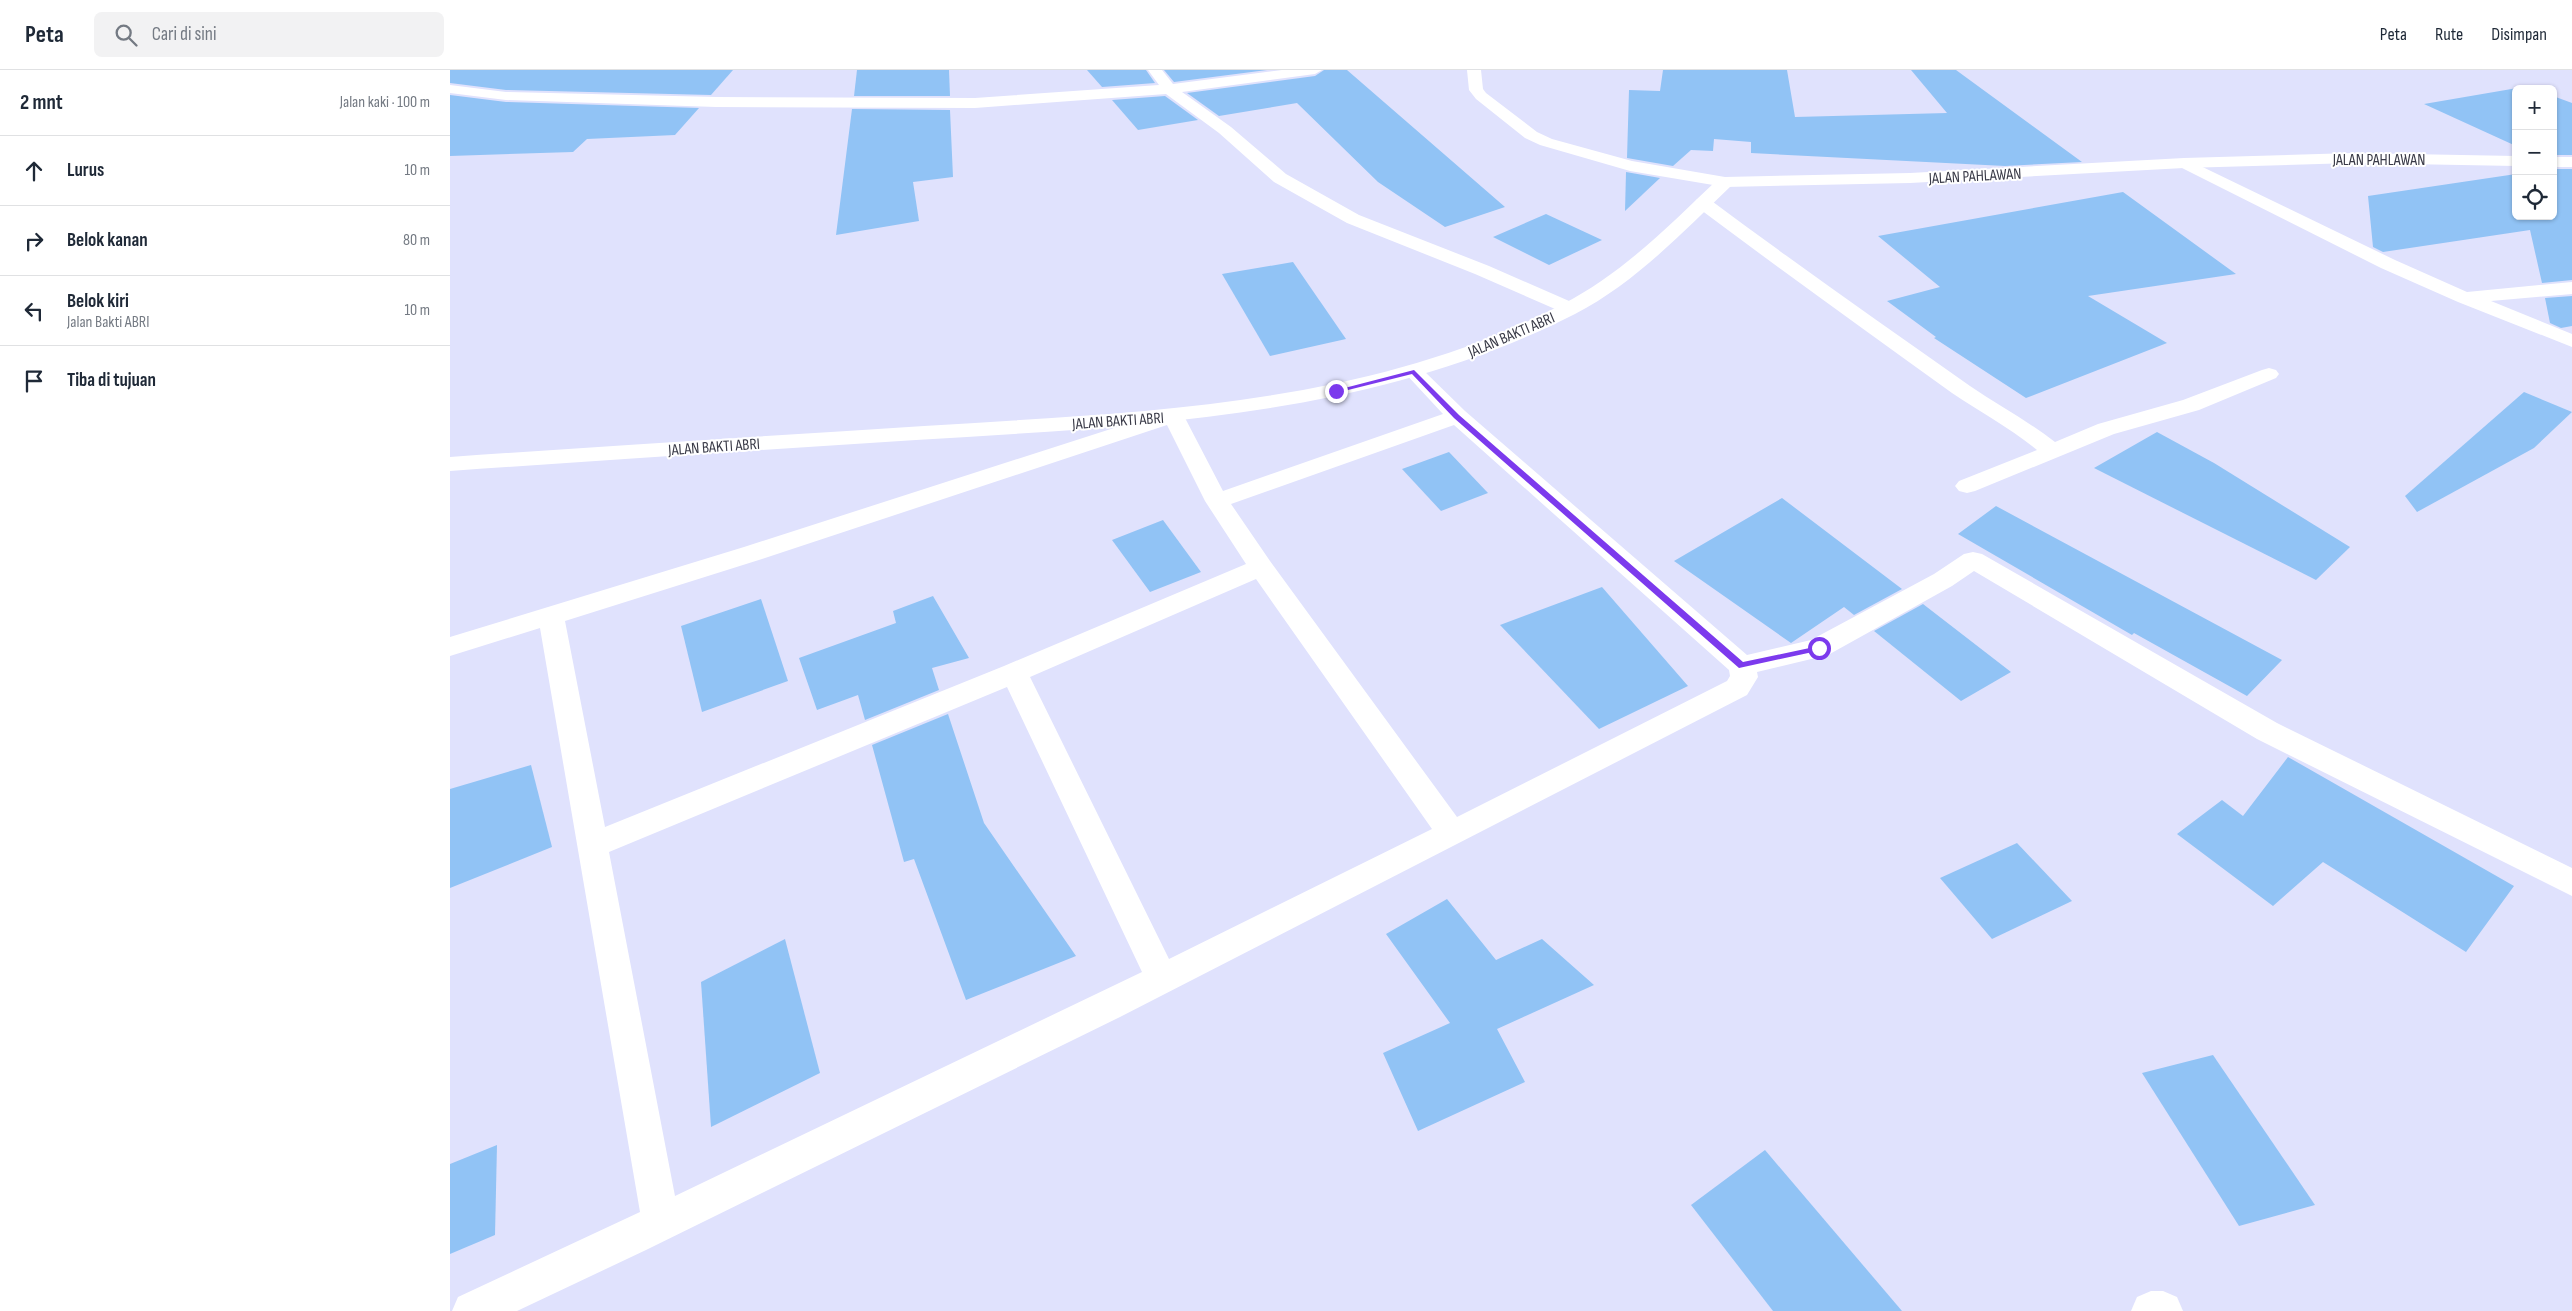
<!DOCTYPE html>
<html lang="id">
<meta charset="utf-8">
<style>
body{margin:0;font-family:"Sofia Sans Condensed",sans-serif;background:#f2f2f3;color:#1f2937}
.controls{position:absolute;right:15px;top:15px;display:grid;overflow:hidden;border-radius:8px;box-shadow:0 1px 4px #0004}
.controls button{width:45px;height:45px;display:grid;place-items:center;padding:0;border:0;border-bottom:1px solid #e0e1e3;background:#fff;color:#1f2937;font:25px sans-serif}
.stop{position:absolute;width:15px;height:15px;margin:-11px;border:4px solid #7c3aed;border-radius:50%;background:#fff}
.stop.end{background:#7c3aed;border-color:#fff;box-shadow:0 1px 5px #0008}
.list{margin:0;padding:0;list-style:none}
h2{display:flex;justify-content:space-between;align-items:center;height:65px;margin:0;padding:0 20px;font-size:21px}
h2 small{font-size:16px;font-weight:400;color:#747a83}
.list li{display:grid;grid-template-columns:32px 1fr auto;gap:15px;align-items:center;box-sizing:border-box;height:70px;padding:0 20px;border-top:1px solid #e0e1e3}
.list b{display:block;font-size:19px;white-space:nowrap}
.list p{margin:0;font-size:16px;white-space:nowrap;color:#747a83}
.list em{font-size:16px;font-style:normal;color:#747a83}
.icon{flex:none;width:28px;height:28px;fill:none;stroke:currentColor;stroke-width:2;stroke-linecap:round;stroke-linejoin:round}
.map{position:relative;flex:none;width:2122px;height:1241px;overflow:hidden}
header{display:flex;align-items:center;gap:30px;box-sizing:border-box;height:70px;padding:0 25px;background:#fff;border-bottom:1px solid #e0e1e3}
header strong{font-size:24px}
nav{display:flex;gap:28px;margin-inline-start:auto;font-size:18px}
.search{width:350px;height:45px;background:#f2f2f3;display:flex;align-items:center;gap:12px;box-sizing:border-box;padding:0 18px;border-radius:8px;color:#747a83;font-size:19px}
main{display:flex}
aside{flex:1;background:#fff}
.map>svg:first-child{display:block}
</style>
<header>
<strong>Peta</strong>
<div class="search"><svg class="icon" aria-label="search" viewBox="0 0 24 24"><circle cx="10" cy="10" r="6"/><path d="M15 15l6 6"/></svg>Cari di sini</div>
<nav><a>Peta</a><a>Rute</a><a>Disimpan</a></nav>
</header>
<main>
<aside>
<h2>2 mnt<small>Jalan kaki · 100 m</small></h2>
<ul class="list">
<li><svg class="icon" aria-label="ahead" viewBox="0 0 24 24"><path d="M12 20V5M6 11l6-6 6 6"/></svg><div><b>Lurus</b></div><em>10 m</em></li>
<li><svg class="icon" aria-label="right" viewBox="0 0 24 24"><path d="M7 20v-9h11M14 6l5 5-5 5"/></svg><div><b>Belok kanan</b></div><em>80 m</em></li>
<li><svg class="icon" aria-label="left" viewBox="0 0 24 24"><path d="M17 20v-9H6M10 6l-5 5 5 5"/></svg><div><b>Belok kiri</b><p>Jalan Bakti ABRI</p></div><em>10 m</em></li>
<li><svg class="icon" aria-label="arrive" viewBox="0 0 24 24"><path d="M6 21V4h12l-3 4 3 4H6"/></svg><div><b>Tiba di tujuan</b></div></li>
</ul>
</aside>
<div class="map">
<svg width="2122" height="1241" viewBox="0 0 2122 1241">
<rect width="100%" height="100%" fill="#e0e2fd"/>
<g fill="#91c3f5">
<path d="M0 0H283L261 25 56 20 0 13Z"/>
<path d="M407 0H499L500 26H404Z"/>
<path d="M637 0H696L705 13 652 17Z"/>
<path d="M714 0H817L724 12Z"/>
<path d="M874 0H897L1055 137 995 157 928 112 847 33 769 46 737 23 865 6Z"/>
<path d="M1213 0H1337L1345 47 1497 43 1461 0H1506L1632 92 1555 96 1301 83V72L1264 69 1263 81 1241 80 1223 96 1177 88 1179 20 1210 21Z"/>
<path d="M2079 16 2086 19H2066V76L1974 34Z"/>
<path d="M0 25 56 32 249 38 225 65 137 69 123 82 0 86Z"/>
<path d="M715 26 748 50 688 60 662 30Z"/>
<path d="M2103 26 2122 33V85H2103Z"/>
<path d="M402 39 500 40 503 107 463 112 469 151 386 165Z"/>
<path d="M2103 99H2122V210L2092 213 2080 160 1933 182 1923 177 1918 126 2066 104V146H2103Z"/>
<path d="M1176 102 1210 108 1175 141Z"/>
<path d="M1673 122 1786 204 1638 226 1717 273 1576 328 1484 268 1486 267 1437 231 1490 217 1428 166Z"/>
<path d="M1096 144 1152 170 1099 195 1043 167Z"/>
<path d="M843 192 896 269 820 286 772 204Z"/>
<path d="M2122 226V256L2111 258 2100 253 2095 228Z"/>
<path d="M2074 322 2122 342 2084 378 1967 442 1955 426Z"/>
<path d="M1707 362 1764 393 1900 477 1866 510 1644 398Z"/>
<path d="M999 382 1038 423 991 441 952 399Z"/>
<path d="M1332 428 1452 519 1404 545 1394 537 1341 573 1224 491Z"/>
<path d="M1546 436 1832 590 1797 626 1684 563 1682 565 1508 464Z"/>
<path d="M713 450 751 502 700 522 662 470Z"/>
<path d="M1152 517 1238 616 1149 659 1050 555Z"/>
<path d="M483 526 519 588 482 598 489 620 415 650 408 625 367 640 349 588 446 553 443 541Z"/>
<path d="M311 529 338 611 252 642 231 556Z"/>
<path d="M1473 534 1561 602 1511 631 1424 561Z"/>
<path d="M498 644 534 753 626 886 516 930 464 789 454 792 422 675Z"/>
<path d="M1838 687 2064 816 2016 882 1873 792 1823 836 1727 764 1772 730 1793 746Z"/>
<path d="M81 695 102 777 0 818V719Z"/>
<path d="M1567 773 1622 831 1542 869 1490 808Z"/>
<path d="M997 829 1046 890 1092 869 1144 915 1047 959 1075 1012 968 1061 933 983 1000 953 936 864Z"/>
<path d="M335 869 370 1003 261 1057 251 912Z"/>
<path d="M1763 985 1865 1135 1789 1156 1692 1003Z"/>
<path d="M47 1075 45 1165 0 1184V1094Z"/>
<path d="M1315 1080 1452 1241H1323L1241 1135Z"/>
</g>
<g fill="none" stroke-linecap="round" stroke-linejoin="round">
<g fill="#fff" fill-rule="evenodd">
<path d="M698 0H712L723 14 832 0H872L865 4 732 22 781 57 836 104 909 145 1039 196 1126 234 1129 238 1126 242H1112L1025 204 897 153 824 112 769 63 716 24 525 38 266 37 56 30 0 23V15L56 22 266 27 525 28 709 15Z"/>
<path d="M1734 88 1945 190 2017 222 2122 212V224L2041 231 2122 264V277L2008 232 1931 198 1728 96 1726 93Z"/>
<path d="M1253 128 1259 129C1345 193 1432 254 1520 316 1548 335 1578 351 1605 372L1648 354 1733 330 1812 300 1819 298 1826 300 1829 304 1826 308 1749 340 1664 364 1525 421 1517 423 1509 421 1505 416 1509 411 1587 380C1560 358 1530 342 1502 323 1416 261 1331 200 1247 137L1244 133 1247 129Z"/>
<path d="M964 296 971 298 1015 341 1297 585 1361 570 1484 504 1514 484 1523 482 1532 484 1827 653 2122 798V826L1807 669 1524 501 1502 516 1378 585 1307 602 1308 607 1297 625 670 947 196 1180 67 1241H2L8 1227 190 1142 90 558 0 586V567L294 477 723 339 731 341 734 346 773 421 993 344 954 302 957 298ZM717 355 755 431 796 494 554 596 155 757 115 551 312 489ZM1004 355 1279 600 1280 606 1277 611 1007 747 820 491 781 434ZM806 509 982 759 719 889 580 607ZM557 617 692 902 225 1126 159 782Z"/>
<path d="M1701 1221H1713L1727 1227 1733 1241H1681L1687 1227Z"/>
</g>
<path fill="#fff" fill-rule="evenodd" d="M1275 107 1281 108 1283 112 1281 116C1233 162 1185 213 1125 244 921 348 689 356 466 370 310 380 155 390 0 401V387C158 376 316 366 474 356 690 342 918 337 1113 234 1173 203 1221 154 1269 108Z"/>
<g fill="#fff" fill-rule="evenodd">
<path d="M1017 0H1031L1033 19 1036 23 1087 62 1102 69 1182 91 1275 107 1460 103 1734 88 1902 83 2066 86V96L1902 93 1734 98 1460 113 1275 117 1180 101 1090 75 1075 68 1026 29 1019 20Z"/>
<rect x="2103" y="87" width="19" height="10"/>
</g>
</g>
<path fill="#7c3aed" d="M964 300 1009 345 1293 592 1369 576H1372V580L1289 598 1004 348 962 304 886 323 883 321Z"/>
<g text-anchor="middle" stroke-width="4" stroke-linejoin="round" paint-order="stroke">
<g font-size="16" fill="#393a47" stroke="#fff">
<text x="1929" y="95">JALAN PAHLAWAN</text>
<text transform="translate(1525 105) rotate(-3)" y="6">JALAN PAHLAWAN</text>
<text transform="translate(1061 264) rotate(-23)" y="6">JALAN BAKTI ABRI</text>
<text transform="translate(668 350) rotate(-4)" y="6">JALAN BAKTI ABRI</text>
<text transform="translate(264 376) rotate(-4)" y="6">JALAN BAKTI ABRI</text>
</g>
</g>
</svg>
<div class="controls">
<button>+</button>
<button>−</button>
<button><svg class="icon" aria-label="locate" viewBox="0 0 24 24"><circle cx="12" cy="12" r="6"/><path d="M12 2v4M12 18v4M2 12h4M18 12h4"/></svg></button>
</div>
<div class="stop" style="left:1369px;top:578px"></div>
<div class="stop end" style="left:886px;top:321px"></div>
</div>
</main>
